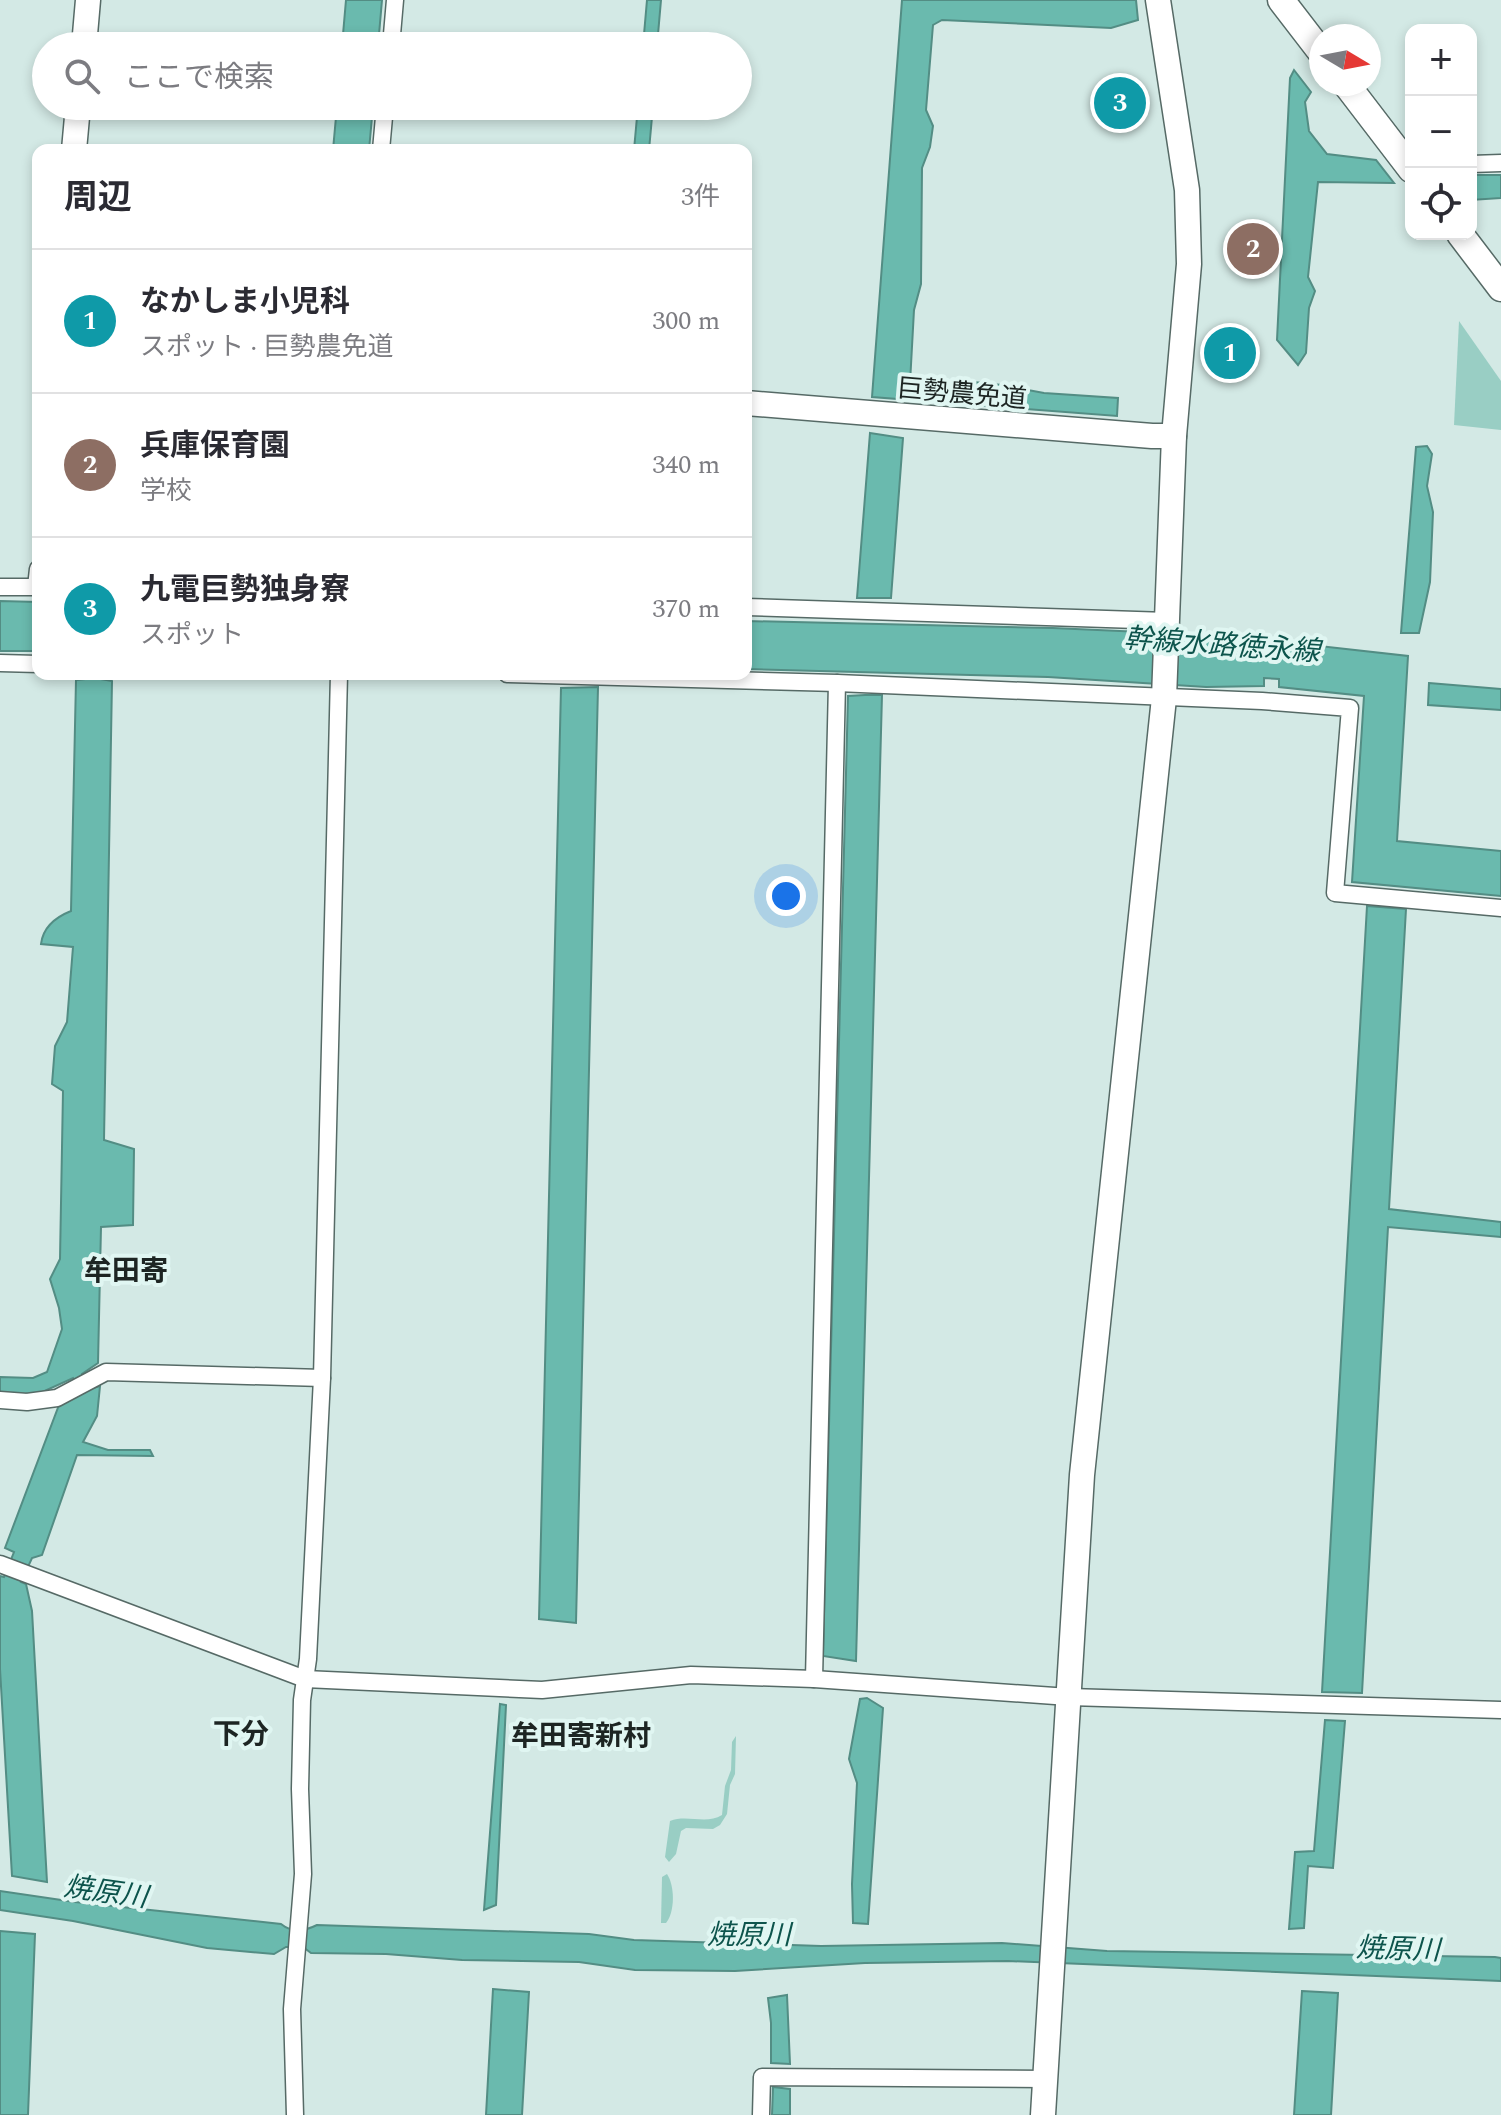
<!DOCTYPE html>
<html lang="ja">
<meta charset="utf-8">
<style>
body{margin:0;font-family:Spectral,"Noto Sans JP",serif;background:#f2f2f3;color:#2b2b33}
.controls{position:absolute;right:24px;top:24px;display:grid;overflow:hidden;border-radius:16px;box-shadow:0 4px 12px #0003}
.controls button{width:72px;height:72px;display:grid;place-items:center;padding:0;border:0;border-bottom:2px solid #e1e1e2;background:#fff;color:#2b2b33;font:40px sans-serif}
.compass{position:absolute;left:1309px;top:24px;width:72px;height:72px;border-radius:50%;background:#fff;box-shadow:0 4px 12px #0003;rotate:100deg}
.you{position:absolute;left:786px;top:896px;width:28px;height:28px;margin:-20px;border:6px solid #fff;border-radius:50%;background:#1a73e8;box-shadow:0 0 0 12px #1a73e833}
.badge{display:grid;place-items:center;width:52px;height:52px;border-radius:50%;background:#b45309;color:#fff;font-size:26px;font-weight:700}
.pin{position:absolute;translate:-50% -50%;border:4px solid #fff;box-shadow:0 2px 8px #0006}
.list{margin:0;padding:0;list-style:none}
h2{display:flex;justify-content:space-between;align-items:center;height:104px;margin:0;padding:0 32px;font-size:34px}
h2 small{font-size:26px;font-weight:400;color:#7c7c81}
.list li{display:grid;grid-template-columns:52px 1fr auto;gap:24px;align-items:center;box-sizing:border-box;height:144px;padding:0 32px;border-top:2px solid #e1e1e2}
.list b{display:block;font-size:30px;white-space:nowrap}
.list p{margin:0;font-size:26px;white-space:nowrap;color:#7c7c81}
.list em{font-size:26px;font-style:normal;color:#7c7c81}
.icon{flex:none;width:44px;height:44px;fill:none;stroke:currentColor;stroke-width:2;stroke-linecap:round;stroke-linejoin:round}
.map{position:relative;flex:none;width:1501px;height:2115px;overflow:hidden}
.search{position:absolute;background:#fff;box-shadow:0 4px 12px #0003;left:32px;top:32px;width:720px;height:88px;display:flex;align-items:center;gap:20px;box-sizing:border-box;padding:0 28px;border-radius:44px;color:#7c7c81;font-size:30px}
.panel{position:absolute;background:#fff;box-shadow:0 4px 12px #0003;left:32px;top:144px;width:720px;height:536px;border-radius:16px}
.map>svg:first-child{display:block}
</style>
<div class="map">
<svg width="1501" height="2115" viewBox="0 0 1501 2115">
<rect width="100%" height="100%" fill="#d3e9e5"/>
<g fill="#99cec4">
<path d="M1459 321 1501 381V430L1454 425Z"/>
<path d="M736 1736 735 1774 730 1785 727 1814 720 1825 713 1829 686 1828 681 1831 676 1854 669 1862 665 1857 670 1821C687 1814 706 1825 722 1815L725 1786 731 1770 732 1742Z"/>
<path d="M667 1874C675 1886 675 1912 666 1923H661L662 1877Z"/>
</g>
<g fill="#6abaae" stroke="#538d84" stroke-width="2">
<path d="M346 0H382L378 46H342Z"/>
<path d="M647 0H661L657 46H643Z"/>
<path d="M902 0H1136L1138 20 1111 28 942 20 933 25 926 110 933 126 930 147 922 168 921 284 914 310 910 383 935 386 964 381 1002 385 1044 393 1118 398 1117 416 872 397Z"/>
<path d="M1294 70 1311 92 1305 102 1309 131 1327 154 1376 160 1394 183 1318 182 1308 277 1315 291 1309 308 1306 353 1298 365 1277 340 1290 78Z"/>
<path d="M337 106H373L369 150H333Z"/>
<path d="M638 106H653L649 150H634Z"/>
<path d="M1471 175H1501V198L1471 200Z"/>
<path d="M870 433 903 438 891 598H857Z"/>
<path d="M1427 446 1432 454 1427 486 1433 512 1430 582 1419 633H1401L1416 447Z"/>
<path d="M0 601 38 602V651H0Z"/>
<path d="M746 621 1053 628 1209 635 1265 643 1266 652 1282 654 1284 642 1408 656 1397 841 1501 851V896L1352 882 1364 696 1279 687V679L1264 678V686L1206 687 1048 677 746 669Z"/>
<path d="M95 678 112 681 104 1140 134 1149 133 1225 101 1227 98 1363 82 1374 86 1390 100 1386 97 1416 83 1442 108 1450H150L153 1456 77 1455 42 1555 32 1558 21 1582 26 1584 32 1611 47 1882 12 1876 0 1669V1576L4 1577 14 1552 5 1548 59 1405 80 1394 73 1378 38 1394 5 1395 0 1394V1377L33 1378 47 1372 62 1329 59 1308 50 1279 60 1259 63 1091 52 1084 55 1046 67 1022 73 947 41 944C43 927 56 917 71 911L76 680Z"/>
<path d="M1429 683 1501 689V710L1428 705Z"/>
<path d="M598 687 576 1623 539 1619 561 688Z"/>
<path d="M865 695H882L856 1661 823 1656 848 696Z"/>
<path d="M1367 906 1406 909 1389 1209 1501 1222V1237L1388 1227 1362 1693 1322 1692Z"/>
<path d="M867 1698 883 1708 868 1924 853 1923 852 1884 857 1783 849 1759 860 1699Z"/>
<path d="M500 1704 506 1705 496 1905 484 1910Z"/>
<path d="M1325 1720 1345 1721 1333 1868 1308 1866 1304 1928 1289 1929 1295 1852 1314 1851Z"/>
<path d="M0 1891 75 1902 281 1924C292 1933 305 1931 317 1925L589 1934 634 1940 821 1946 1002 1943 1107 1951 1495 1957 1501 1958V1981L1008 1961 865 1963 735 1971 635 1970 579 1962 462 1960 386 1954 311 1953 303 1947H286L274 1954 207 1948 73 1921 0 1910Z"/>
<path d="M0 1931 35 1934 28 2115H0Z"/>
<path d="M493 1989 529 1992 522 2115H486Z"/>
<path d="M1302 1991 1338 1993 1331 2115H1294Z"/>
<path d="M787 1995 790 2064 771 2063V2023L768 1998Z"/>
<path d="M773 2087 790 2089V2115H772Z"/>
</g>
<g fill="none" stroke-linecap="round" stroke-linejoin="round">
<defs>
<g id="street">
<path d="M391 46 395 0"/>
<path d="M381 150 385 106"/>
<path d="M1471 164 1501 163"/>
<path d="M0 587H38"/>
<path d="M36 587 38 569"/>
<path d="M746 607 1167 621"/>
<path d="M0 663 38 664"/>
<path d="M507 674 837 683 1262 701 1350 708 1335 893 1501 908"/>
<path d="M0 1400 27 1402 57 1398 106 1372 322 1378"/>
<path d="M0 1564 305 1679 542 1690 691 1675 814 1679 1069 1697 1501 1710"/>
<path d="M814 1679 837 683"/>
<path d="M295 2115 292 2009 303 1874 300 1789 302 1700 308 1659 322 1378 339 674"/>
<path d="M761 2115 762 2077 1045 2079"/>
</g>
<g id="secondary">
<path d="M84 46 88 0"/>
<path d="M74 150 78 106"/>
<path d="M746 403 1152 436H1174"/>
<path d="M1043 2115 1082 1475 1164 698 1174 436 1189 264 1187 190 1158 0"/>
</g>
<g id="primary">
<path d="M1281 0 1321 52"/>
<path d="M1346 84 1411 169"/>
<path d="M1460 234 1501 288"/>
</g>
</defs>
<use href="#street" stroke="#566a66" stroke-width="19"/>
<use href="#secondary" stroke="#566a66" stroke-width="27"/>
<use href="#primary" stroke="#566a66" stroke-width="29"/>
<use href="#street" stroke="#fff" stroke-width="16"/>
<use href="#secondary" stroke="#fff" stroke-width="24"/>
<use href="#primary" stroke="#fff" stroke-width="26"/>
</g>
<g text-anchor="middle" stroke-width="8" stroke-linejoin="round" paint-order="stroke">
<g font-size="26" fill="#1d2523" stroke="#e0f6f2">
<text transform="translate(962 393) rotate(5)" y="9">巨勢農免道</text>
</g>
<g font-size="28" font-style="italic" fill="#0d544c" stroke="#e0f6f2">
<text transform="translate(1222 644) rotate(4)" y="10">幹線水路徳永線</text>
<text transform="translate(106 1891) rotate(8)" y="10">焼原川</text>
<text x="749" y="1944">焼原川</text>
<text transform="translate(1398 1948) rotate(2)" y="10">焼原川</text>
</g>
<g font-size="28" font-weight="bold" fill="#1d2523" stroke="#e0f6f2">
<text x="126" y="1280">牟田寄</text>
<text x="241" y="1743">下分</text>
<text x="581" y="1745">牟田寄新村</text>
</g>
</g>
</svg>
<div class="controls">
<button>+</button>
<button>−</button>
<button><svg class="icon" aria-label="locate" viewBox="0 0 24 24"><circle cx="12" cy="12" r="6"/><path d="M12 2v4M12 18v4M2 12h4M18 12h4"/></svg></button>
</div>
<svg class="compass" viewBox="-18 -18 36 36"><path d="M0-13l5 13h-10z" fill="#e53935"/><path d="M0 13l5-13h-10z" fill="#7c7c81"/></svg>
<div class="you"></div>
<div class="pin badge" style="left:1230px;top:353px;background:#0f9aa8">1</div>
<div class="pin badge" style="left:1253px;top:249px;background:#8d6e63">2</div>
<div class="pin badge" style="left:1120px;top:103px;background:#0f9aa8">3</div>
<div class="search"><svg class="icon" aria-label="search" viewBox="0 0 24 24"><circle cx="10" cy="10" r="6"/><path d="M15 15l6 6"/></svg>ここで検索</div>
<section class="panel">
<h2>周辺<small>3件</small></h2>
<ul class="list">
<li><span class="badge" style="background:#0f9aa8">1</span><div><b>なかしま小児科</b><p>スポット · 巨勢農免道</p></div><em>300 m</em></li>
<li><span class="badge" style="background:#8d6e63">2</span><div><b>兵庫保育園</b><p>学校</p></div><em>340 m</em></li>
<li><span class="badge" style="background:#0f9aa8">3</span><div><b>九電巨勢独身寮</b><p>スポット</p></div><em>370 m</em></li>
</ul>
</section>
</div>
